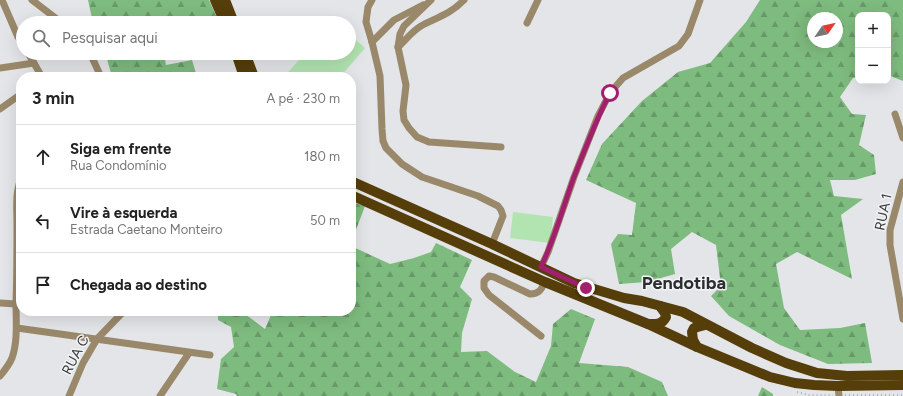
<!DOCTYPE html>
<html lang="pt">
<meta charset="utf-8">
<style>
body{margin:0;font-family:Figtree,sans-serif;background:#f6f6f6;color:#222}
.controls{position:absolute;right:12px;top:12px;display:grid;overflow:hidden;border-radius:8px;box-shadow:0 4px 16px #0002}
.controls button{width:36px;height:36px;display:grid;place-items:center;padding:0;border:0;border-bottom:1px solid #e0e0e0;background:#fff;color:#222;font:20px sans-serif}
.compass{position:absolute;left:807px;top:12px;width:36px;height:36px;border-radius:50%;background:#fff;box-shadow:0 4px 16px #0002;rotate:56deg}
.stop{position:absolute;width:12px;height:12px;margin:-9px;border:3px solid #a21f6e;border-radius:50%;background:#fff}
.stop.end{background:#a21f6e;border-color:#fff;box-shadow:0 1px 4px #0008}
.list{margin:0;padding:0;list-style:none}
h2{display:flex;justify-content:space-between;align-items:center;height:52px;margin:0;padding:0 16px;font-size:17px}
h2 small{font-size:13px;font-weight:400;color:#767676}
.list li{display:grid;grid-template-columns:26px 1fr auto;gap:12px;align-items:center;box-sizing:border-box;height:64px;padding:0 16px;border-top:1px solid #e0e0e0}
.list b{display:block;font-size:15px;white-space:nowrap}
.list p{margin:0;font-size:13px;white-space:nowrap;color:#767676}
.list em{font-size:13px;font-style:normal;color:#767676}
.icon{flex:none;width:22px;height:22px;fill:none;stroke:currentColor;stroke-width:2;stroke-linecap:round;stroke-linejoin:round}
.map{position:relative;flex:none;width:903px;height:396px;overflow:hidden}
.search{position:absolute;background:#fff;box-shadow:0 4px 16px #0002;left:16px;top:16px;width:340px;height:44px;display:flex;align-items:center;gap:10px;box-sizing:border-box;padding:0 14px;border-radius:22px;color:#767676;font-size:15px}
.panel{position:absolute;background:#fff;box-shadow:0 4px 16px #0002;left:16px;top:72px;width:340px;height:244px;border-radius:16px}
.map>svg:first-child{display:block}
</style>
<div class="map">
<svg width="903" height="396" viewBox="0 0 903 396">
<defs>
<pattern id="forest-firs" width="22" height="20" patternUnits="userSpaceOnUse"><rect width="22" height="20" fill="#7ebb7e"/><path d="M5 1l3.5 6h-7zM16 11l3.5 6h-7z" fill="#689968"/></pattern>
</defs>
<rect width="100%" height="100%" fill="#e4e5e8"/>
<g fill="url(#forest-firs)" fill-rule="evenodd">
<path d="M88 0H209L217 18 207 20V23H93Z"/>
<path d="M760 0H903V81L888 75V15H858V77L853 78 840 97 852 114 866 115 859 145 874 155 876 174 855 180H830L834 196 863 199 841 215 852 279 797 252 776 264 784 308 800 330 840 328 865 323 872 363 828 364 780 345 729 316 711 296 721 286 716 245 692 232 671 249 675 274 647 282 619 284 611 244 618 234 632 235 636 203 586 180 602 144 642 101 678 72 710 63 746 22ZM813 18H837V42H813Z"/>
<path d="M116 53H164L166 65 192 60 196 73 180 77H112L107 59Z"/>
<path d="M351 202 365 206 351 243Z"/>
<path d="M436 243 472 260 460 287 472 299 462 333 461 352 487 351 515 372 536 382 551 346 553 324 571 309 595 319 579 363 628 367 662 382 668 396H237L236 394 217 389 221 359 234 347 231 327 218 320V311H241L265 329 271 315 278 311H351V246L390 264 414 258 431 252Z"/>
<path d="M762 387 773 394V396H758Z"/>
</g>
<g fill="#b2e4b1">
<path d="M349 34 365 48 340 77H284L305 53H349Z"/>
<path d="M513 212 553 217 550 243 510 238Z"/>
</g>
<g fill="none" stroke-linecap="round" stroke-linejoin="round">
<g stroke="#a3a4a6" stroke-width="1.5" stroke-dasharray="1 3" stroke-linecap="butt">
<path d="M797 392 809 395H833"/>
<path d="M845 395H903"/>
</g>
<g stroke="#9a886a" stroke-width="7">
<path d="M2 0 18 37 23 45"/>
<path d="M32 0 62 23"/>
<path d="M372 0 368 7 366 22 372 42 380 76 382 129 383 141 386 148 402 164 422 177 478 196 498 206 501 210 503 216 492 244"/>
<path d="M431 0 404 26 400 34 398 47 406 85 403 111 404 120 409 128 417 137 429 142 501 147"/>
<path d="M527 23 538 0"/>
<path d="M372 42 394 20 423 5"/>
<path d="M398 47C406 40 411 32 421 26 436 18 452 13 464 0"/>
<path d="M28 53 42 77"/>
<path d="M90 53 101 77"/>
<path d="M0 68 34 63"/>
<path d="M0 109 21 94"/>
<path d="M895 114 903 138"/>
<path d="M903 182 890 230V245L903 319"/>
<path d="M541 267 548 252 574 177 598 116 610 93 623 78 679 46 688 34 700 0"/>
<path d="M0 303 16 304"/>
<path d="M17 328 210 355"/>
<path d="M541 336 489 295 484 288V281L489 276 494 277 530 294C539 294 541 290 545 282"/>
<path d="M0 376C5 370 9 365 12 358 18 341 16 321 16 303 17 277 17 251 17 224 17 208 15 193 21 179"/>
<path d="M838 386 839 396"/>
<path d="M69 396 83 363 97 339 124 311"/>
<path d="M160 396 189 353"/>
</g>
<g stroke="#563e0a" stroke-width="10">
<path d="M215 0 225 23"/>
<path d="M225 0 234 23"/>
<path d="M236 53 244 77"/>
<path d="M245 53 254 77"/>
<path d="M351 181 492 244 574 283 624 298 642 301 683 312 752 348 786 363 817 373 847 376 903 375"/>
<path d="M351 195 545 282 648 324 697 347 770 377 795 383 814 385 838 386 903 385"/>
<path d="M648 324C656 324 662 325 666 317L665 313 660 306"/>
<path d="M697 347 693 340 692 332 694 328 705 325"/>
</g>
</g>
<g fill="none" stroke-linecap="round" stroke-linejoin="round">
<path stroke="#a21f6e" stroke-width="5" d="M586 288 541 267C555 238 563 207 574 177 585 149 596 120 610 93"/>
</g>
<g text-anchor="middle" stroke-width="3" stroke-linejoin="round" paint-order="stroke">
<g font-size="14" fill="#38393a" stroke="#f1f3f5">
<text transform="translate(883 212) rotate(-78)" y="5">RUA 1</text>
<text transform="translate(75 355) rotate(-62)" y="5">RUA C</text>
</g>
<g font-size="18" font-weight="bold" fill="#2c2d2f" stroke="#f1f3f5">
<text x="684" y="289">Pendotiba</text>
</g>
</g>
</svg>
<div class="controls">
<button>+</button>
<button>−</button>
</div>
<svg class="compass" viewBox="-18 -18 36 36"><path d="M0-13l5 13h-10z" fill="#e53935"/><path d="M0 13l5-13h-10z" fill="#767676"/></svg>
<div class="stop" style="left:610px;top:93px"></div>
<div class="stop end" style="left:586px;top:288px"></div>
<div class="search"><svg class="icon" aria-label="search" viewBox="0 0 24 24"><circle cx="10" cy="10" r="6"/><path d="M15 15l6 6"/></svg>Pesquisar aqui</div>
<section class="panel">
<h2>3 min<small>A pé · 230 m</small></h2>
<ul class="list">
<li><svg class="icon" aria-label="ahead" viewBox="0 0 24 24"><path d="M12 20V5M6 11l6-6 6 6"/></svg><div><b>Siga em frente</b><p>Rua Condomínio</p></div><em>180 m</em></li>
<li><svg class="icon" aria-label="left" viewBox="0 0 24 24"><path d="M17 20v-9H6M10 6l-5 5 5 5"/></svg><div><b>Vire à esquerda</b><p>Estrada Caetano Monteiro</p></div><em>50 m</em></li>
<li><svg class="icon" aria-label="arrive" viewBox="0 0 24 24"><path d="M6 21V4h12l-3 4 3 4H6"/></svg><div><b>Chegada ao destino</b></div></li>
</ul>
</section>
</div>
